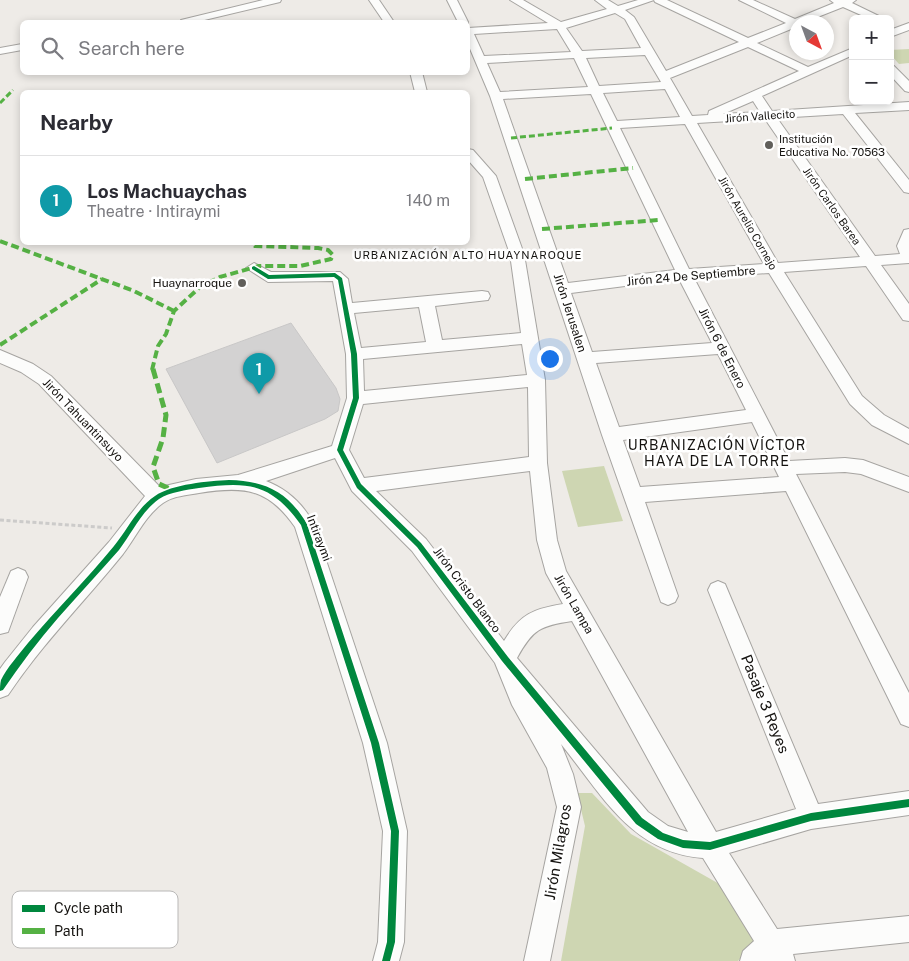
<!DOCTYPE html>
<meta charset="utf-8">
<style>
body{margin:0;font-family:"Public Sans",sans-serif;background:#f2f2f3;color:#2b2b33}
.controls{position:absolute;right:15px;top:15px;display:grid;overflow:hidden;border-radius:8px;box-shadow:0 2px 8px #0003}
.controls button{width:45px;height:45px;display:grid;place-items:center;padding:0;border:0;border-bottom:1px solid #e1e1e2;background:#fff;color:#2b2b33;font:25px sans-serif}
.compass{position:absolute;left:789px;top:15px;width:45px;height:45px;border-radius:50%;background:#fff;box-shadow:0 2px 8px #0003;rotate:139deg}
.you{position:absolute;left:549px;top:358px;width:18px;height:18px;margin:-12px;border:4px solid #fff;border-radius:50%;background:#1a73e8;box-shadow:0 0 0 8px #1a73e833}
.badge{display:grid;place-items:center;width:32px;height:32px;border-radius:50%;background:#db2777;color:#fff;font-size:16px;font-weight:700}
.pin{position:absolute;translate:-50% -41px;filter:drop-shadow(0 1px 2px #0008)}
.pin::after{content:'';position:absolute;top:26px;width:18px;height:15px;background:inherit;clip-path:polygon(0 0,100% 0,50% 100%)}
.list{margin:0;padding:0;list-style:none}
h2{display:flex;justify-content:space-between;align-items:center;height:65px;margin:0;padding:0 20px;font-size:21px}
h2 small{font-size:16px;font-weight:400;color:#7c7c81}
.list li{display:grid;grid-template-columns:32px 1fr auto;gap:15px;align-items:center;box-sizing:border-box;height:90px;padding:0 20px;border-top:1px solid #e1e1e2}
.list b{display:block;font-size:19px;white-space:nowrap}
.list p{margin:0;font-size:16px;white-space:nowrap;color:#7c7c81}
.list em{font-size:16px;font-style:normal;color:#7c7c81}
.icon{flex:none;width:28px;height:28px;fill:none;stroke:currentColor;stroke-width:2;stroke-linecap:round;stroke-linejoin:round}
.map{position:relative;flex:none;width:909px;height:961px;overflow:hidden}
.search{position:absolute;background:#fff;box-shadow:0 2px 8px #0003;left:20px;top:20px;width:450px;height:55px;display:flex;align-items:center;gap:12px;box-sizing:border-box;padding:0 18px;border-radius:8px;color:#7c7c81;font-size:19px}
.panel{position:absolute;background:#fff;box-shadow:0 2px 8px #0003;left:20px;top:90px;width:450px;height:155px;border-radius:8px}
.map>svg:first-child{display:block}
</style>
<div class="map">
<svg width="909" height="961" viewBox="0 0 909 961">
<rect width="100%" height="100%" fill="#eeebe7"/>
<g fill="#ced6b2">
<path d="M909 49V63L899 64 890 54V50Z"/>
<path d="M604 466 623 521 578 527 562 471Z"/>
<path d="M577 793H592L631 834 730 890 758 929 752 945 738 961H561L585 826Z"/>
</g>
<path fill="#d3d2d2" stroke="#c8c7c7" d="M291 323 336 388 340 399 338 411 325 419 217 463 166 369Z"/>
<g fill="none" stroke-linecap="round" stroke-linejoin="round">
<defs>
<g id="minor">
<path d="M263 0H281L280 2 196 22H180L181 20Z"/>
<path d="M369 0H379L394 22H384Z"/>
<path d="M447 0H457L468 22V23L458 22Z"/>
<path d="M510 0H523L561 22 607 9 595 0H608L618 6 638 0H667L748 38 786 23 739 0H753L795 19 834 3 830 0H856L852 3 885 19H870L843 7 805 22H796V27L757 43 808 67 853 48V55L762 96 772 111 909 102V110L855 113 909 180V193L904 192 843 114 777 118 875 256 900 254 897 246 904 230 909 229V263L881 265 909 304V321L903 320 866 266 784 272 862 396 884 415 909 429V444L872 425 850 404 769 273 694 278 789 461 845 458 863 460 909 477V492L861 474 845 472 796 474 909 693V727L901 724 786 491 645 502 678 596 675 602 668 605 661 602 602 435 490 96 468 44V28L548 23ZM654 0 655 2 739 42 666 71 634 17 625 10ZM615 13 625 19 641 48 582 51 566 28ZM557 29 571 52 484 56 474 34ZM748 47 799 71 709 111 708 115 692 116 670 78ZM645 55 661 82 599 86 586 58ZM574 58 588 87 500 92 487 63ZM665 89 680 117 617 121 603 93ZM591 94 675 270 568 283 503 99ZM753 101 760 112 723 114ZM765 119 860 257 778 263 697 123ZM685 124 764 264 689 269 620 128ZM679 279 712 343 592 352 571 293ZM718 354 746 410 619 427 596 363ZM752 422 779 477 640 487 623 440Z"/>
<path d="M909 23V30L890 37V30Z"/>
<path d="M22 44V50L0 54V48Z"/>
<path d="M890 65 894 66 909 81V92L905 91 890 75Z"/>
<path d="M410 72H422L427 92H415Z"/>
<path d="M468 149 473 150 496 176 524 254 545 380 547 463 557 540 566 571 716 832 796 809 708 590 711 584 718 581 725 584 818 804 909 791V815L811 829 729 853 777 929 909 916V942L793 954 795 961H740L743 951 754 941 703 858C632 853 602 795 561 744L573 774 581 807 550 961H524L557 807 547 768 512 705 495 663 412 551 352 491 335 458 266 481C287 489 303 504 314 524L387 743 407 831 404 942 399 961H373L378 942 383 831 363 743 295 527C268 488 244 486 199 493 187 495 173 496 163 503 145 516 136 537 123 554 85 601 42 644 8 695L0 698V669L5 662 33 627 109 542 145 496 39 384 21 372 0 363V350L33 364 51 376 160 487 196 479 238 475 332 446 347 398 346 354 333 281 268 282 246 268 254 263 271 272H340L348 279 352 303 482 291 488 292 490 296 488 300 435 306 442 340 521 333 510 254 483 177 468 160ZM419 307 426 342 361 348 354 313ZM522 344 527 375 364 391 363 359ZM528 387 529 457 364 478 349 450 363 404ZM530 471 537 540 546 573 563 604C533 609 520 614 504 641L426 539 376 491ZM572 621 688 832 668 826 648 812 517 658C533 629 540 626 572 621Z"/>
<path d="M18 568 25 571 28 577 8 632 0 634V597L11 571Z"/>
</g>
</defs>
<use href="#minor" stroke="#a6a4a1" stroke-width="2"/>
<path stroke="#cccbca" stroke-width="3" stroke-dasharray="4 2.5" stroke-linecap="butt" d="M0 520 112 528"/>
<use href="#minor" fill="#fcfcfb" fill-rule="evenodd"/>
<g stroke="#55b144" stroke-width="3" stroke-dasharray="6 3" stroke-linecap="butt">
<path d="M0 103 13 90"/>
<path d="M511 138 612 128"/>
</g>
<g stroke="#55b144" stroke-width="4" stroke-dasharray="8 4" stroke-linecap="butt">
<path d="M525 179 633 168"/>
<path d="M542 229 659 220"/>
<path d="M0 241 134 291 174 311"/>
<path d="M0 345 102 279"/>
<path d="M152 370 158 346 166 334 174 311 200 287 220 277 259 266H300L331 259 333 255 328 250 318 248 255 246 251 242"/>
</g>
<path stroke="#55b144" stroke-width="5" stroke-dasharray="10 5" stroke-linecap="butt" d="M153 369 166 415 163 438 153 467 159 484 172 490"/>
<defs>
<g id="cycleway">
<path d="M254 266 269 275 335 273 342 278 357 354 359 398 343 450 361 484 421 543 508 657 642 818 663 833 683 840 710 842 811 813 909 799V807L811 821 710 850 683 848 658 839 636 824 502 661 417 547 357 488 337 450 353 398 351 354 338 280 334 277 268 279 252 269V267Z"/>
<path d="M229 480C266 481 288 492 307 524L379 743 399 831 395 942 390 961H382L387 942 391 831 371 743 301 525C271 483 248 481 199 488 186 490 170 492 159 499 141 512 132 533 119 550 99 573 78 595 58 618 38 641 20 665 3 690L0 691C0 688 0 684 1 680 6 669 20 653 28 643 56 610 87 579 114 546 128 529 137 508 155 496 172 484 209 481 229 480Z"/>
</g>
</defs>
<use href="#cycleway" stroke="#fff" stroke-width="3"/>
<use href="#cycleway" fill="#00873e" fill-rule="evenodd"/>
</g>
<g fill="#615f5b" stroke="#fff" stroke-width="2">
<circle cx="769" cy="145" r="5"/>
<circle cx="242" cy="283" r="5"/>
</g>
<g text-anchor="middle" stroke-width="5" stroke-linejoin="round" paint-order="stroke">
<g font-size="11" fill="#151310" stroke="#fff">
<text transform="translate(760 116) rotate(-4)" y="4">Jirón Vallecito</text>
<text transform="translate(832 206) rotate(55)" y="4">Jirón Carlos Barea</text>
<text transform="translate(748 223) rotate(60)" y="4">Jirón Aurelio Cornejo</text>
</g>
<g font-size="11" fill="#151310" stroke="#fff" text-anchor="start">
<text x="779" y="143">Institución<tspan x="779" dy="13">Educativa No. 70563</tspan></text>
</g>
<g font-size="11" letter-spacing="1" fill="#151310" stroke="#fff">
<text x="468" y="259">URBANIZACIÓN ALTO HUAYNAROQUE</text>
</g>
<g font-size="12" fill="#151310" stroke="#fff">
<text transform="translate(691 276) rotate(-5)" y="4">Jirón 24 De Septiembre</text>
<text transform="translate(570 313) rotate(72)" y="4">Jirón Jerusalen</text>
<text transform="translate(722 348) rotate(63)" y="4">Jirón 6 de Enero</text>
<text transform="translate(83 420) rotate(46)" y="4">Jirón Tahuantinsuyo</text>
<text transform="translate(319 538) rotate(69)" y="4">Intiraymi</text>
<text transform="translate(467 590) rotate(53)" y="4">Jirón Cristo Blanco</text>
<text transform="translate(574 604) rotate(60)" y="4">Jirón Lampa</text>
</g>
<g font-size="12" fill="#151310" stroke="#fff" text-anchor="end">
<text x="232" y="287">Huaynarroque</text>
</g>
<g font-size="14" letter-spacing="1" fill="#151310" stroke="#fff">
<text x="717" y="450">URBANIZACIÓN VÍCTOR<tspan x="717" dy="16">HAYA DE LA TORRE</tspan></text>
</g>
<g font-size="15" fill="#151310" stroke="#fff">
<text transform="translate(765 704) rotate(68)" y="5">Pasaje 3 Reyes</text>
<text transform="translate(558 852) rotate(-80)" y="5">Jirón Milagros</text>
</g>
</g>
<rect x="12" y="891" width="166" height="57" rx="8" fill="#fff" stroke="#b9b8b7" stroke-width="1"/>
<rect x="22" y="905" width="23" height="7" fill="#00873e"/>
<rect x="22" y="928" width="23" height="6" fill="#55b144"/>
<g font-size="14" fill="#151310">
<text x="54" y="913">Cycle path</text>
<text x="54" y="936">Path</text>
</g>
</svg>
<div class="controls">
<button>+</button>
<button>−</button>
</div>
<svg class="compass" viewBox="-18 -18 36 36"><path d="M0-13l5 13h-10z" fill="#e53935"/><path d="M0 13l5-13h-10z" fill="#7c7c81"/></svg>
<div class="you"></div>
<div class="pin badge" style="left:259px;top:394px;background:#0f9aa8">1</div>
<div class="search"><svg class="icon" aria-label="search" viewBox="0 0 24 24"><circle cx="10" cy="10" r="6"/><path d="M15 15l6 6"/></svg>Search here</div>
<section class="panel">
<h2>Nearby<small></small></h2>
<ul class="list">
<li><span class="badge" style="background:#0f9aa8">1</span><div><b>Los Machuaychas</b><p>Theatre · Intiraymi</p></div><em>140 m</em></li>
</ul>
</section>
</div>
